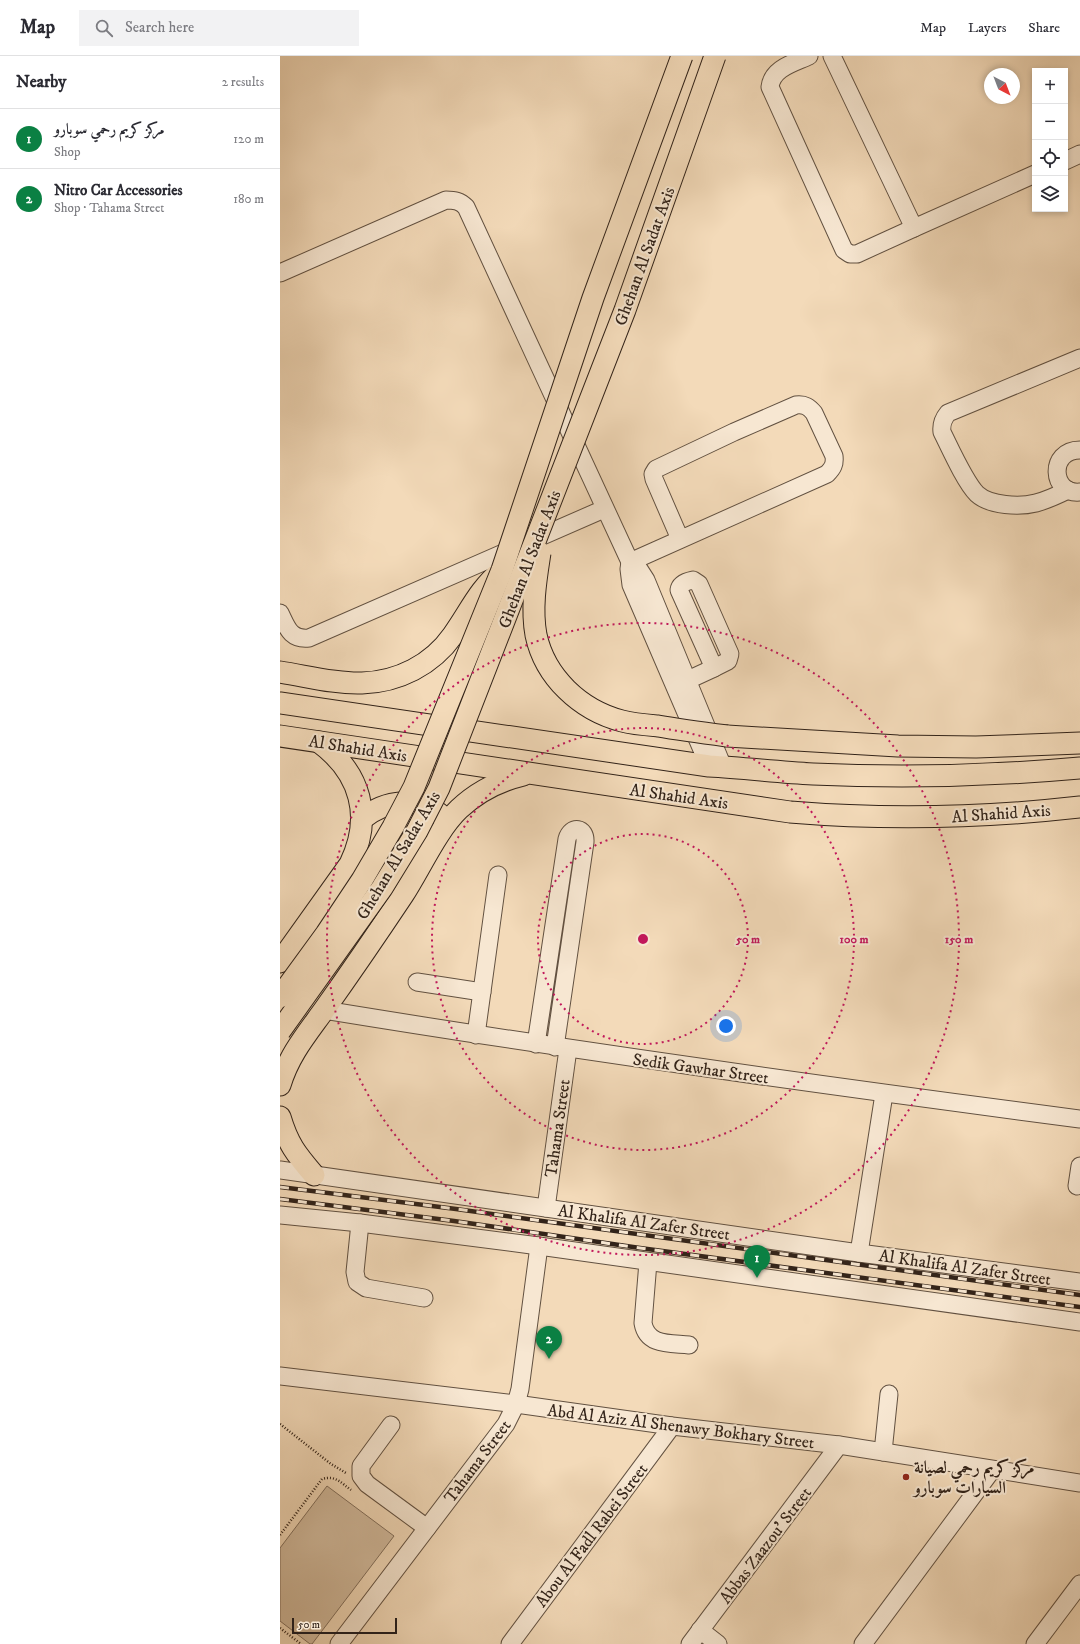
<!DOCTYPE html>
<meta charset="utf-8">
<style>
body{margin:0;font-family:"IM FELL DW Pica",Amiri,serif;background:#f2f2f3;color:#2b2b33}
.controls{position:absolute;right:12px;top:12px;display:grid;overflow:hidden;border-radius:0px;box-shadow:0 2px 6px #0003}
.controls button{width:36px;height:36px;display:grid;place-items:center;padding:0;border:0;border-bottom:1px solid #e1e1e2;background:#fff;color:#2b2b33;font:20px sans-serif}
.compass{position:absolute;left:704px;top:12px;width:36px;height:36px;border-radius:50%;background:#fff;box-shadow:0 2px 6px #0003;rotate:138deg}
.scale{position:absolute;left:12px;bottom:10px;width:105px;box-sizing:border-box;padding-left:4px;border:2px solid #322319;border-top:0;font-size:11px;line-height:14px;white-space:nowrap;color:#322319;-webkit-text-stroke:3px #f7e7d2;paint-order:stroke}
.you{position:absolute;left:446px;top:970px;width:14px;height:14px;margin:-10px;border:3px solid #fff;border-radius:50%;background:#1a73e8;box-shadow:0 0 0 6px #1a73e833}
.badge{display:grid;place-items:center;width:26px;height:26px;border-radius:50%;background:#0b8043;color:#fff;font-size:13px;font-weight:700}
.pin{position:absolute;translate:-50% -33px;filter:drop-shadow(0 1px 2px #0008)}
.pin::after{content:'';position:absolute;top:21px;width:14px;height:12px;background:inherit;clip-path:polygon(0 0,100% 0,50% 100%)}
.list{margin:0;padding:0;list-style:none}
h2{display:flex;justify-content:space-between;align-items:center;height:52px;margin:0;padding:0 16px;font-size:17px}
h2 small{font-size:13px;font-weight:400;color:#7c7c81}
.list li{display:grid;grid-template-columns:26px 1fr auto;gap:12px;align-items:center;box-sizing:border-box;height:60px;padding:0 16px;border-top:1px solid #e1e1e2}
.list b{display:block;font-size:15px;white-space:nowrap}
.list p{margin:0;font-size:13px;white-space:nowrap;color:#7c7c81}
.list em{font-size:13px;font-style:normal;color:#7c7c81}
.icon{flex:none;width:22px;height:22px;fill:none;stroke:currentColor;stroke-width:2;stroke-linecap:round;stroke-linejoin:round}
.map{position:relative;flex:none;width:800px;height:1588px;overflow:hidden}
header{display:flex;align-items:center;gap:24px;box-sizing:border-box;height:56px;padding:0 20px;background:#fff;border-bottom:1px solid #e1e1e2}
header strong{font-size:19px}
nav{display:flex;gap:22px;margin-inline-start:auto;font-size:14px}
.search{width:280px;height:36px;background:#f2f2f3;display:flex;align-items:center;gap:10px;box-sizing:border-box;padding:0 14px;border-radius:0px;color:#7c7c81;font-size:15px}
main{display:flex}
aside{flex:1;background:#fff}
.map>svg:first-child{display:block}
</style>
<header>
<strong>Map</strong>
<div class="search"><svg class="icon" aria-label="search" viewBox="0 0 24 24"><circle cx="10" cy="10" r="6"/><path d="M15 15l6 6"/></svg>Search here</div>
<nav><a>Map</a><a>Layers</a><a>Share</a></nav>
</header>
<main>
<aside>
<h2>Nearby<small>2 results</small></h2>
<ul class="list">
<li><span class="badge">1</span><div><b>مركز كريم رحمي سوبارو</b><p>Shop</p></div><em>120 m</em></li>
<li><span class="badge">2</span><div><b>Nitro Car Accessories</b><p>Shop · Tahama Street</p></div><em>180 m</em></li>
</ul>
</aside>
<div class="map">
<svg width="800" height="1588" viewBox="0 0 800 1588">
<rect width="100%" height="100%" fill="#f3dab9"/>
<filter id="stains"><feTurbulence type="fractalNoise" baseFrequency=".005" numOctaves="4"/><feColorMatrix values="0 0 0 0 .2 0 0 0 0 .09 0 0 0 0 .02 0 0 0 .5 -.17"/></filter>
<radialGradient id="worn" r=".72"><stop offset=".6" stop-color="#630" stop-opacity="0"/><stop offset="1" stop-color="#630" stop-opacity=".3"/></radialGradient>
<path fill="#d2bb9e" stroke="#826f5c" d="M47 1430 114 1480 32 1588H30L0 1565V1492Z"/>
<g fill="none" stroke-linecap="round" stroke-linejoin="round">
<defs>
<g id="minor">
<path d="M529 0C514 7 492 12 490 31L564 194 570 198H577L634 172"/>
<path d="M552 0 634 172 755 118"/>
<path d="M785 105 800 98"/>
<path d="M0 217 166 144C175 144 180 145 186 151L350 506 357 510 366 524 443 711"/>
<path d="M800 394C768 394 771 439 800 436"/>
<path d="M788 434C778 439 767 444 756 447 740 451 710 450 697 438 685 426 670 392 662 376 661 368 663 363 668 357L800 302"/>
<path d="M350 506 547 418C553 412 555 408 554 400L534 357C529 351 525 348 516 349L454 376 376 413 373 418 374 423 400 483"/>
<path d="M350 506 349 513 351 529 429 710"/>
<path d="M413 524 419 528 450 598 448 605 434 612 399 534C400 527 408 525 413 524Z"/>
<path d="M0 557C7 571 10 584 29 582L324 453"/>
<path d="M408 624 434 612"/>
<path d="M137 926 202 936"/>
<path d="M44 954C295 995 547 1030 800 1063"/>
<path d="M196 979 218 819"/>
<path d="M256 988 287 783C291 769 306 771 305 786L275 991"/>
<path d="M0 1114 579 1197 800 1226"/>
<path d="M797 1130 800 1110"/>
<path d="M266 1152 288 993"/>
<path d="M0 1159 80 1167 259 1190 800 1266"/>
<path d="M80 1167 75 1216 77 1226 86 1232 144 1242"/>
<path d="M579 1197 604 1038"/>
<path d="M368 1206 363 1267C367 1290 390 1287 409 1289"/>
<path d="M0 1320 236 1348 392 1370 559 1389 800 1427"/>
<path d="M111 1369 81 1410V1420L87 1428 147 1472"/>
<path d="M603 1396 609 1338"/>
<path d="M420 1574 438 1588"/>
<path d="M59 1588 226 1368 236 1348 240 1333 259 1190"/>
<path d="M230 1588 392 1370"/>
<path d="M410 1588 559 1389"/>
<path d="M583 1588 712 1414"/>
<path d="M755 1588 800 1528"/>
</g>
<g id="major">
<path d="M0 616C26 620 55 628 82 627 118 626 152 609 173 579 190 555 199 533 222 514"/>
<path d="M0 647 429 710C464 712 498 716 533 718 622 722 711 720 800 712"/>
<path d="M0 680 510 756C607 764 703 762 800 751"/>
<path d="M447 680 618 690 696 691 800 687"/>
<path d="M82 763C105 744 139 739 163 761"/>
<path d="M0 906 70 808C93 761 81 717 39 686"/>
<path d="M0 1029C9 999 26 979 44 954 71 916 97 878 123 839 140 813 157 774 179 753 197 736 218 725 243 719"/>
<path d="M0 1061C8 1088 16 1098 34 1119"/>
</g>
</defs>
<use href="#minor" stroke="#625141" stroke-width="19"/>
<use href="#major" stroke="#322319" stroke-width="23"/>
<g stroke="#322319" stroke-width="2.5" stroke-dasharray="1 2" stroke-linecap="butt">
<path d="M0 1368 51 1408 66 1417"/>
<path d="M0 1479 42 1423C56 1419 61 1427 71 1434"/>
<path d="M0 1572 21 1588"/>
</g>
<use href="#minor" stroke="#f7e7d2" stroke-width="17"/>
<use href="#major" stroke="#f3dab9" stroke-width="21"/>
<defs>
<g id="rail">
<path d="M0 1131 176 1153 800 1239"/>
<path d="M0 1143 174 1165 360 1192 800 1251"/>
</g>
</defs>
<use href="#rail" stroke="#322319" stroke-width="4.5"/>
<use href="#rail" stroke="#f7e7d2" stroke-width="3" stroke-dasharray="9" stroke-linecap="butt"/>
<defs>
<g id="major-bridge">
<path d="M260 497C256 523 251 552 256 579 265 621 300 654 342 665 353 668 366 669 378 670 401 674 424 677 447 680"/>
<path d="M0 941 46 878 82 824 113 771 134 731 222 514 313 242 402 0"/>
<path d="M0 975 102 832 137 775 159 732 345 254 435 0"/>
</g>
</defs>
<use href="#major-bridge" stroke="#322319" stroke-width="23" stroke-linecap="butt"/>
<use href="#major-bridge" stroke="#f3dab9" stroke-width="21"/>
</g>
<g fill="none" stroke="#c2185b" stroke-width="2" stroke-dasharray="2 4">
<circle cx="363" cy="883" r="105"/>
<circle cx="363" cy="883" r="211"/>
<circle cx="363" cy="883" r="316"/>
</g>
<circle fill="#8f2418" stroke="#f7e7d2" stroke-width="1.5" cx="626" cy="1421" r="4"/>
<g text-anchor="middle" stroke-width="4" stroke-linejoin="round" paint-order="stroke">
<g font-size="17" fill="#322319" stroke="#f7e7d2">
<text transform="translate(364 200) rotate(-70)" y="6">Ghehan Al Sadat Axis</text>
<text transform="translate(249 503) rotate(-69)" y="6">Ghehan Al Sadat Axis</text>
<text transform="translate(78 692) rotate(9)" y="6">Al Shahid Axis</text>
<text transform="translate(399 740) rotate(8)" y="6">Al Shahid Axis</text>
<text transform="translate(721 757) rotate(-4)" y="6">Al Shahid Axis</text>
<text transform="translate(118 799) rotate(-59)" y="6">Ghehan Al Sadat Axis</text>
<text transform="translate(421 1012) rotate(8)" y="6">Sedik Gawhar Street</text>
<text transform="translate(277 1072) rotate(-82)" y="6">Tahama Street</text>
<text transform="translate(364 1166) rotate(8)" y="6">Al Khalifa Al Zafer Street</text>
<text transform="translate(685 1211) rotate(8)" y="6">Al Khalifa Al Zafer Street</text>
<text transform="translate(401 1370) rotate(7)" y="6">Abd Al Aziz Al Shenawy Bokhary Street</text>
<text transform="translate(197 1405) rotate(-53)" y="6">Tahama Street</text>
<text transform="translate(311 1479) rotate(-53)" y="6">Abou Al Fadl Rabei Street</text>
<text transform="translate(485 1489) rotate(-53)" y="6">Abbas Zaazou' Street</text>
</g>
<g font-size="17" font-weight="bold" fill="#322319" stroke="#f7e7d2" text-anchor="start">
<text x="634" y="1417">مركز كريم رحمي لصيانة<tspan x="634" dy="20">السيارات سوبارو</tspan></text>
</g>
</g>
<circle cx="363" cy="883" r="6" fill="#c2185b" stroke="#f7e7d2" stroke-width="2"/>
<g font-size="12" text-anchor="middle" font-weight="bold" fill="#c2185b" stroke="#f7e7d2" stroke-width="4" stroke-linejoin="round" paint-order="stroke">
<text x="468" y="887">50 m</text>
<text x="574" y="887">100 m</text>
<text x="679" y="887">150 m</text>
</g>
<rect width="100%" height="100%" filter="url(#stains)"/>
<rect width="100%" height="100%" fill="url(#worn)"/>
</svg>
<div class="controls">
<button>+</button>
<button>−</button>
<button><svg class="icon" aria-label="locate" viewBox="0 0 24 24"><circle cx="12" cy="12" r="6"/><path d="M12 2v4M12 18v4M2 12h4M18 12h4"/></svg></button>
<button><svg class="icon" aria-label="layers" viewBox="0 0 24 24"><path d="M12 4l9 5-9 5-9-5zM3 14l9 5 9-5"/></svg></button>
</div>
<svg class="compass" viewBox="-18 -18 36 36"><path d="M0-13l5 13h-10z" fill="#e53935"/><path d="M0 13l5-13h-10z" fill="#7c7c81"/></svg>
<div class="scale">50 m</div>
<div class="you"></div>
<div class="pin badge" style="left:477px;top:1222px">1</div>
<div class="pin badge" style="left:269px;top:1303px">2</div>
</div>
</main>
